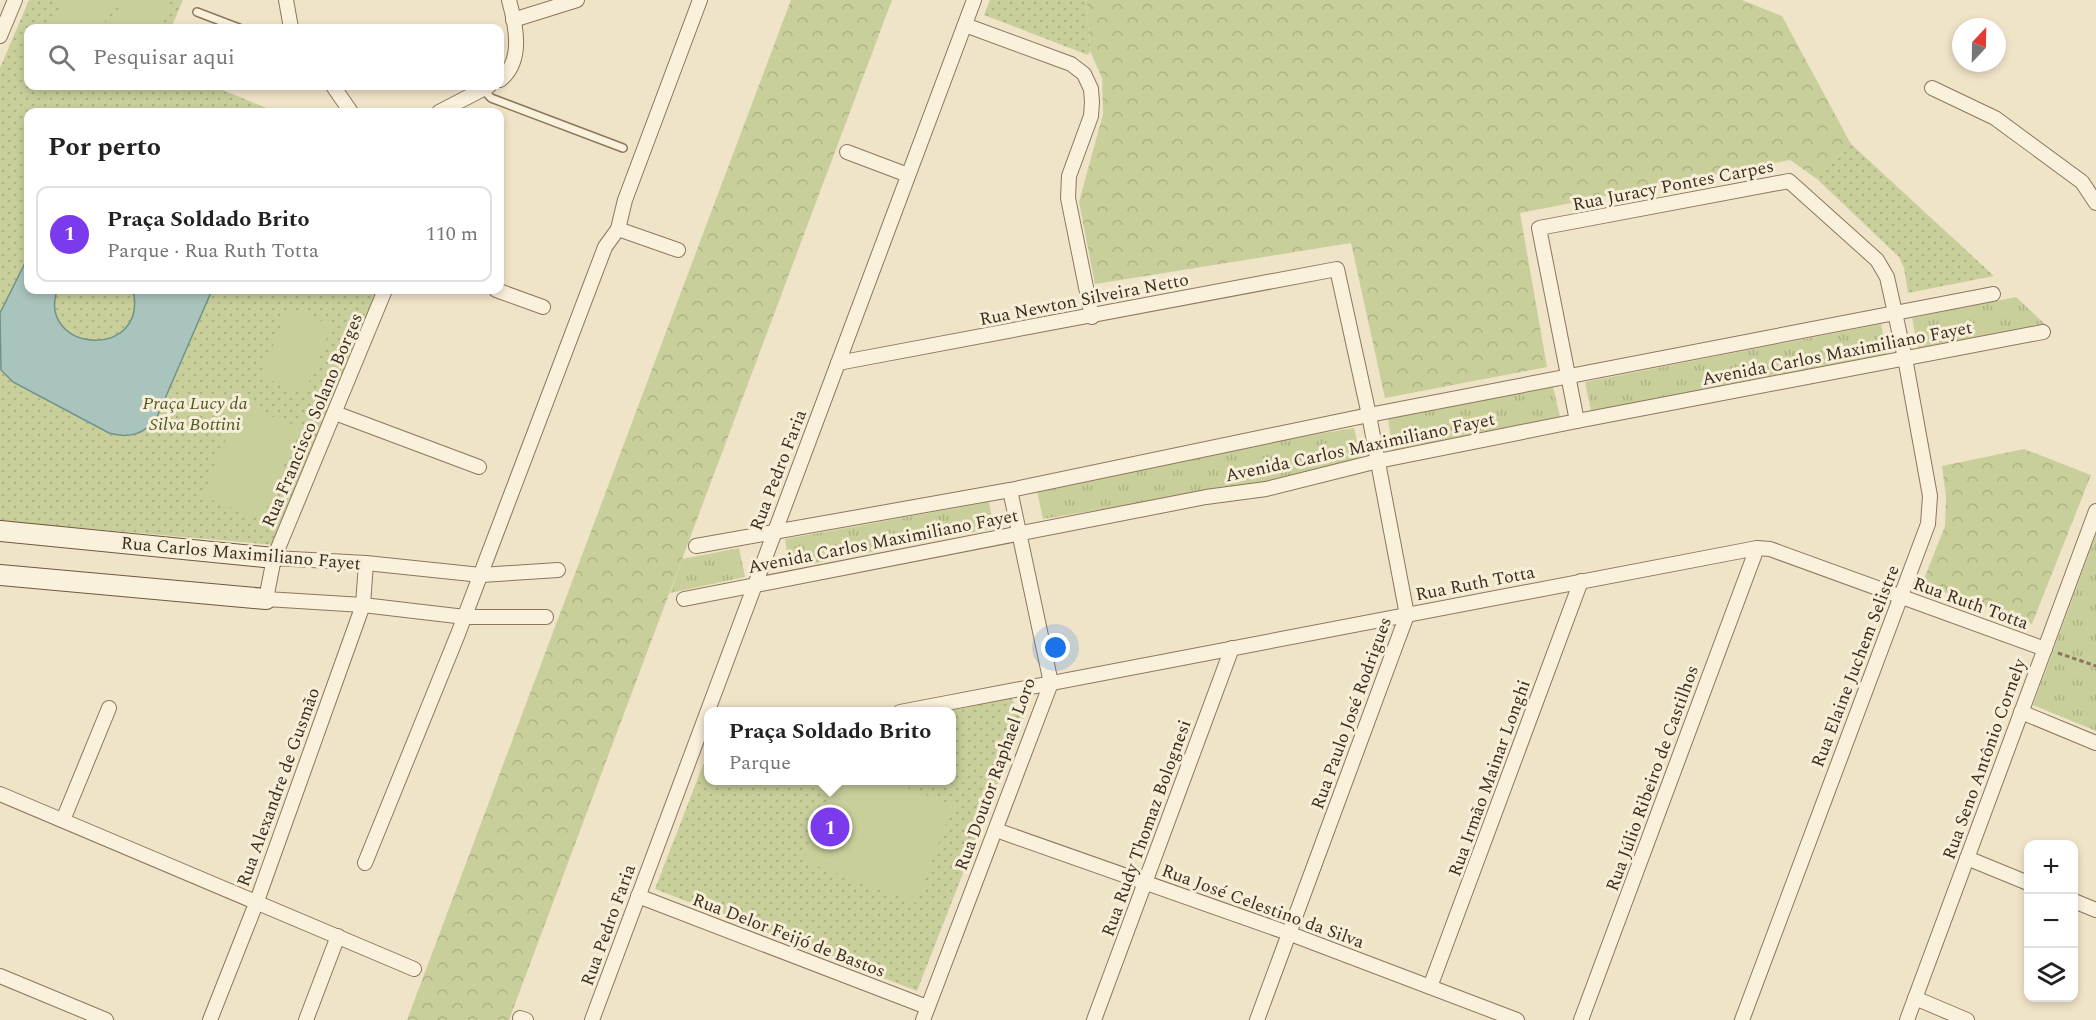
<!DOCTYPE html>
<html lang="pt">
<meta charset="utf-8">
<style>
body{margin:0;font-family:Spectral,serif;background:#f2f2f2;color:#222}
.controls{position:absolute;right:18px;bottom:18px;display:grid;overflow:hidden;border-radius:12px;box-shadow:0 3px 9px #0003}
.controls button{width:54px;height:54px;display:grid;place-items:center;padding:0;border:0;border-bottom:2px solid #e0e0e0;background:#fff;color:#222;font:30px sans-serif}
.compass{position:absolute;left:1952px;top:18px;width:54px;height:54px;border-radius:50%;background:#fff;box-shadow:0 3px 9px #0003;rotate:22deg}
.you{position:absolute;left:1056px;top:648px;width:21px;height:21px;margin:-15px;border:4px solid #fff;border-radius:50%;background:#1a73e8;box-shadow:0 0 0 9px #1a73e833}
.badge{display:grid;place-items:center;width:39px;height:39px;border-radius:50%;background:#7c3aed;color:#fff;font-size:20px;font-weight:700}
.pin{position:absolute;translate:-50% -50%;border:3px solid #fff;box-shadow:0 2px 6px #0006}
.popup{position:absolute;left:704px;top:707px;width:252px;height:78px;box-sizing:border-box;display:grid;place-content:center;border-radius:12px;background:#fff;filter:drop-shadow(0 2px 4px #0005);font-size:20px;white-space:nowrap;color:#767676}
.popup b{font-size:22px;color:#222}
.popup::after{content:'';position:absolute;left:50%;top:100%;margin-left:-12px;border:12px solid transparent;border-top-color:#fff}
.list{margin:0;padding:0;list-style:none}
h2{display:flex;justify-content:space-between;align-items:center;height:78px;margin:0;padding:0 24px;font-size:26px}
h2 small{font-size:20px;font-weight:400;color:#767676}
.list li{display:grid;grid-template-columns:39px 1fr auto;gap:18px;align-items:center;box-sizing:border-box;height:96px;margin:0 12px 12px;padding:0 12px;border:2px solid #e0e0e0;border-radius:12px}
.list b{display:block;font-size:22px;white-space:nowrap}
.list p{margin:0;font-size:20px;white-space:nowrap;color:#767676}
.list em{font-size:20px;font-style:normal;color:#767676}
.icon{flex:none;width:33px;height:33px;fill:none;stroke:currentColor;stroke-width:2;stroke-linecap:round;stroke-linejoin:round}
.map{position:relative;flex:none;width:2096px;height:1020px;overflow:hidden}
.search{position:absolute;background:#fff;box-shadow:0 3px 9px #0003;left:24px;top:24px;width:480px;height:66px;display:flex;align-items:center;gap:15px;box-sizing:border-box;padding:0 21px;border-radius:12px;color:#767676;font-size:22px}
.panel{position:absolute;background:#fff;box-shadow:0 3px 9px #0003;left:24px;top:108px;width:480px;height:186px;border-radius:12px}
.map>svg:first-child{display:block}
</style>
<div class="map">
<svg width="2096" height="1020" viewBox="0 0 2096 1020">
<defs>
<pattern id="grass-tufts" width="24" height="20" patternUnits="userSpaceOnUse" patternTransform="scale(1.5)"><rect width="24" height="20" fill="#c9cf9b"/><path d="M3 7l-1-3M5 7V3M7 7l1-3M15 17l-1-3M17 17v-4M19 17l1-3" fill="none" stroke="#aeb285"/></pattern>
<pattern id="forest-crowns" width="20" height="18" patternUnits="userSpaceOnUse" patternTransform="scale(1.5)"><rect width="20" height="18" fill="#c9cf9b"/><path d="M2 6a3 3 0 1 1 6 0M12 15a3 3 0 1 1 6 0" fill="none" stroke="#aeb285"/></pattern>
<pattern id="park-dots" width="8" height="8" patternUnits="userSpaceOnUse" patternTransform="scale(1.5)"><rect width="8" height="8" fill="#c9cf9b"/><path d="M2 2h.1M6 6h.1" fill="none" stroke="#aeb285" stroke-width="1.8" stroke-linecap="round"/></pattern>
</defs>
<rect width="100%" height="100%" fill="#f0e4c8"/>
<g fill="url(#grass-tufts)">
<path d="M2016 297 2045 324 1918 348 1912 318Z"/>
<path d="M1881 324 1887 355 1591 411 1585 382Z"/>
<path d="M1553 387 1560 417 1393 450 1388 419Z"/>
<path d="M1354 428 1361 459 1267 482 1043 519 1037 491 1241 447Z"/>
<path d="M989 502 994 528 789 568 785 539Z"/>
<path d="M2096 535V731L2033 705Z"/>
<path d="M739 548 745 577 670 593 682 559Z"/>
</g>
<g fill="url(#forest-crowns)">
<path d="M791 0H892L509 1020H407Z"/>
<path d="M1086 0H1742L1782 16 1851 144 1817 179 1790 160 1520 213 1547 367 1385 398 1351 243 1095 284 1079 202 1103 114 1102 78 1090 51Z"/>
<path d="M2024 449 2091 475 2032 624 1922 584 1945 526 1946 497 1942 466Z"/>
</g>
<g fill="url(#park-dots)">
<path d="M29 0H183L171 28H28V86H213L276 112H28V290H381L275 545 0 521V68Z"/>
<path d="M990 0H1086L1090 51 1088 55 984 15Z"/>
<path d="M1851 144 1994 276 1908 293 1904 268 1899 257 1817 179Z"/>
<path d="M1011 698 1024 717 917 991 655 889 703 765 708 763V780H952V712L949 711Z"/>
</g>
<g fill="#c9cf9b">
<path d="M63 0H114L102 28H52Z"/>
<path d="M122 0H160L171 4 161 28H111Z"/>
<path d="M288 308 332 325 304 394 261 376Z"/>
<path d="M240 404 299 427 262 520 203 496Z"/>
<path d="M835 781H888L953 805 916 903 804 861Z"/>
</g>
<path fill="#a9c4bc" stroke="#6f938a" stroke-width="1.5" d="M28 257V290H57C37 353 149 361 133 290H212L157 417C145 434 130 439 109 433L13 382 1 370 0 313Z"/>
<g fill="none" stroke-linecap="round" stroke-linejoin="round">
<defs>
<g id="lane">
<path d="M197 12 239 28"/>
<path d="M482 88 491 98 623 148"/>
</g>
<g id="street">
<path d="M286 0 291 28"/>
<path d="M513 20 577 0"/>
<path d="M965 25 1071 64 1084 74 1091 89 1092 102 1091 116 1069 176 1068 198 1092 317"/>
<path d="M0 36 15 0"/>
<path d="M500 80C524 61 516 26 509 0"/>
<path d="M333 86 351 112"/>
<path d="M1932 88 1995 118 2082 182 2096 203"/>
<path d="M439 112 489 86"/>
<path d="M847 152 908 175"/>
<path d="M618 229 678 250"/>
<path d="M385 290 274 558 266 599 363 605 465 617H546"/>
<path d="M496 290 543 307"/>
<path d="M838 363 1337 269 1369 415 1407 615 1257 1020"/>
<path d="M335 413 479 467"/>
<path d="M1577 421 1539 228 1789 181 1877 260 1887 277 1905 358 1930 496 1928 524 1742 1020"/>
<path d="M696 546 1010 490 1369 415 1993 294"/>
<path d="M274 558 366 563 481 575 558 570"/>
<path d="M684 599 1206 497 1266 489 1378 461 1577 421 2043 332"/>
<path d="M900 712 1757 548 1770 549 2045 649"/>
<path d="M2021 712 2096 743"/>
<path d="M0 794 414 969"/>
<path d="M63 820 109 708"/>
<path d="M996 830 1288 933 1517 1020"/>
<path d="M1967 858 2028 883"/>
<path d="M365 863 458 634 605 247 618 229 625 200 700 0"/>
<path d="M638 896 927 1007"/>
<path d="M2074 901 2096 910"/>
<path d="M0 976 106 1020"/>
<path d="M1430 987 1581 581"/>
<path d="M1915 998 1967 1020"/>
<path d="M520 1018 526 1020"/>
<path d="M210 1020 257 901 363 605 366 563"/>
<path d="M306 1020 338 936"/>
<path d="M592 1020 974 0"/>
<path d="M923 1020 1051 683 1010 490"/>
<path d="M1094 1020 1232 648"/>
<path d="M1581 1020 1757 548"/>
<path d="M1907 1020 2096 511"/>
</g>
<g id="secondary">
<path d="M0 531 274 558"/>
<path d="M0 575 266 599"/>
</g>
</defs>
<use href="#lane" stroke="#8d765c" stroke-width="10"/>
<use href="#street" stroke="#8d765c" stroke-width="16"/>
<use href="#secondary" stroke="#6f573f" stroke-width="22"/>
<path stroke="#8d765c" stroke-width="3" stroke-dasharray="4.5 3" stroke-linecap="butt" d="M2058 653 2096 666"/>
<use href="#lane" stroke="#faf1dc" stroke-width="7"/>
<use href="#street" stroke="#faf1dc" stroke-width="14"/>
<use href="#secondary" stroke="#faf1dc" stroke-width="20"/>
</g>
<g text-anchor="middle" stroke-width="6" stroke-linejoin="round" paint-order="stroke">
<g font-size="18" fill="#3d2e20" stroke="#f7eed8">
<text transform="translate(1673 185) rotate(-11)" y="6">Rua Juracy Pontes Carpes</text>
<text transform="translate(1084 299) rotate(-11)" y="6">Rua Newton Silveira Netto</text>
<text transform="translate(1837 353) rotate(-11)" y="6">Avenida Carlos Maximiliano Fayet</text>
<text transform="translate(312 420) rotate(-67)" y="6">Rua Francisco Solano Borges</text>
<text transform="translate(1360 447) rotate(-12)" y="6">Avenida Carlos Maximiliano Fayet</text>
<text transform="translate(778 470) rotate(-69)" y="6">Rua Pedro Faria</text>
<text transform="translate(883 541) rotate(-11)" y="6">Avenida Carlos Maximiliano Fayet</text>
<text transform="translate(241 553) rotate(5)" y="6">Rua Carlos Maximiliano Fayet</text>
<text transform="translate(1475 583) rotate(-11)" y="6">Rua Ruth Totta</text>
<text transform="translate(1971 603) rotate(20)" y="6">Rua Ruth Totta</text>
<text transform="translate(1855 666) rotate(-69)" y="6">Rua Elaine Juchem Selistre</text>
<text transform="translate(1351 713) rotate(-70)" y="6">Rua Paulo José Rodrigues</text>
<text transform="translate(1984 759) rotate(-70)" y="6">Rua Seno Antônio Cornely</text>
<text transform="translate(995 774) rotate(-70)" y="6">Rua Doutor Raphael Loro</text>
<text transform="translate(1489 778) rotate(-70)" y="6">Rua Irmão Mainar Longhi</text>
<text transform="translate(1652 778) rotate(-70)" y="6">Rua Júlio Ribeiro de Castilhos</text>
<text transform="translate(278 787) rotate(-70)" y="6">Rua Alexandre de Gusmão</text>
<text transform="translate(1146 828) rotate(-70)" y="6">Rua Rudy Thomaz Bolognesi</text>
<text transform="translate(1263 906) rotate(20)" y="6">Rua José Celestino da Silva</text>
<text transform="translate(608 925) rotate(-70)" y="6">Rua Pedro Faria</text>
<text transform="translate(789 935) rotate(21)" y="6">Rua Delor Feijó de Bastos</text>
</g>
<g font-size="18" font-style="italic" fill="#4d5a26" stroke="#f7eed8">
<text x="195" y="409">Praça Lucy da<tspan x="195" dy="21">Silva Bottini</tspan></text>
</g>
</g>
</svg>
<div class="controls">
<button>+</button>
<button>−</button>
<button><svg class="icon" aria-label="layers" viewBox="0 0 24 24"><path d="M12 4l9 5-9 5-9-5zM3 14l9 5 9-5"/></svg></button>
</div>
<svg class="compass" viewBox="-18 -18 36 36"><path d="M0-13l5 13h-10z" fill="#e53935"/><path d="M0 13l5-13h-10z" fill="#767676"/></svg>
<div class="you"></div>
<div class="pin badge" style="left:830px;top:827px">1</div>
<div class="popup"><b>Praça Soldado Brito</b>Parque</div>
<div class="search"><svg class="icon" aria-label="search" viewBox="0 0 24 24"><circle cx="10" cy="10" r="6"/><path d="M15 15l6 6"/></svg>Pesquisar aqui</div>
<section class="panel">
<h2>Por perto<small></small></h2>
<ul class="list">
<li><span class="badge">1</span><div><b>Praça Soldado Brito</b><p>Parque · Rua Ruth Totta</p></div><em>110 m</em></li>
</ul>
</section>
</div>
